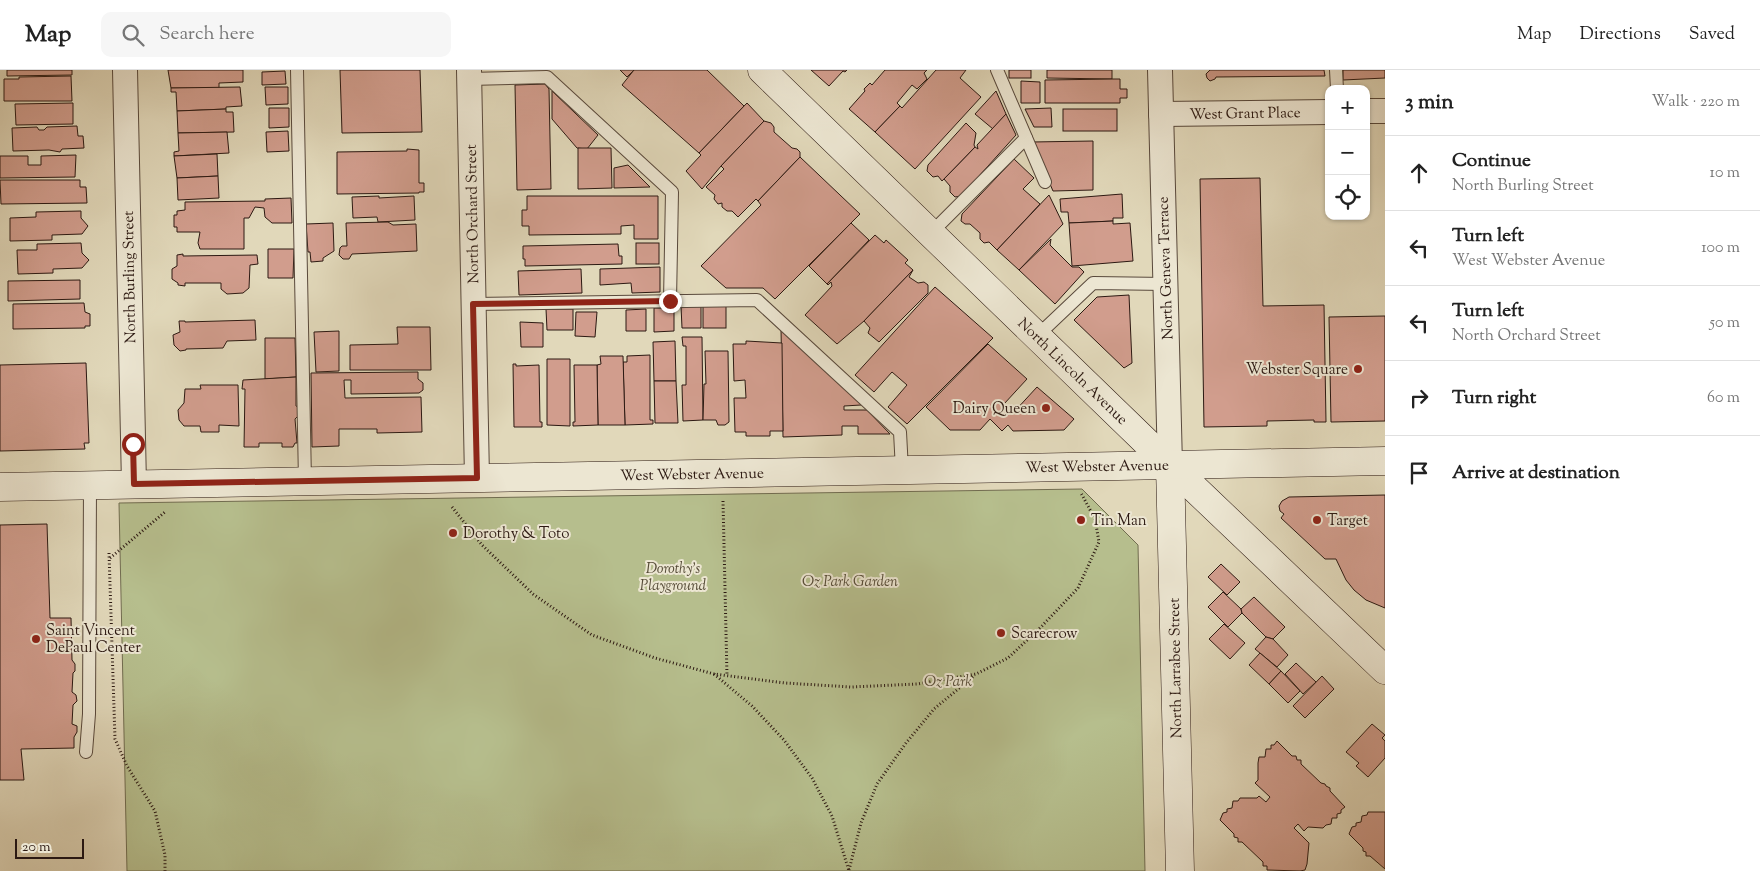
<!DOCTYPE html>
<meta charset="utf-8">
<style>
body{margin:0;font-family:"Sorts Mill Goudy",serif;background:#f6f6f6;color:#222}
.controls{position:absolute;right:15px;top:15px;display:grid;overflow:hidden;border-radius:10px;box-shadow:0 1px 4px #0004}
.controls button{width:45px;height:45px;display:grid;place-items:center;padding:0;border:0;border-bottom:1px solid #e0e0e0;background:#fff;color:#222;font:25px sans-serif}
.scale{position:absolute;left:15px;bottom:12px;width:69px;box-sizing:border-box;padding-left:5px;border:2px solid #2c1912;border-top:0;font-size:14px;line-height:18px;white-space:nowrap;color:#2c1912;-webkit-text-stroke:4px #ece6d2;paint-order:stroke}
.stop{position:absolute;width:15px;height:15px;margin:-11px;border:4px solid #8f2418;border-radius:50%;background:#fff}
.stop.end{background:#8f2418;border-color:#fff;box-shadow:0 1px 5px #0008}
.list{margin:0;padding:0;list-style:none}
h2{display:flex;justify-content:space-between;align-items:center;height:65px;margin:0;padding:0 20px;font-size:21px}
h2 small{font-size:16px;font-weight:400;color:#767676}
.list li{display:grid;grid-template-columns:32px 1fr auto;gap:15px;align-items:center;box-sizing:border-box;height:75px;padding:0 20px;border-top:1px solid #e0e0e0}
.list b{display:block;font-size:19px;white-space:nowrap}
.list p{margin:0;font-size:16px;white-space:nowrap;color:#767676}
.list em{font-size:16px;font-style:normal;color:#767676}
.icon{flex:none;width:28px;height:28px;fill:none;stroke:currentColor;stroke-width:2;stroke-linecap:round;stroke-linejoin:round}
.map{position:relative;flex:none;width:1385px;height:801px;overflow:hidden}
header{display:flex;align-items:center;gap:30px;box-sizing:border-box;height:70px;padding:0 25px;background:#fff;border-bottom:1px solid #e0e0e0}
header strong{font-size:24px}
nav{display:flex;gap:28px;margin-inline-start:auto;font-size:18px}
.search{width:350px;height:45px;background:#f6f6f6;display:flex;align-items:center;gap:12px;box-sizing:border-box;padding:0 18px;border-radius:10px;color:#767676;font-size:19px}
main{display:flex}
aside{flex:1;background:#fff}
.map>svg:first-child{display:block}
</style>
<header>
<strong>Map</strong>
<div class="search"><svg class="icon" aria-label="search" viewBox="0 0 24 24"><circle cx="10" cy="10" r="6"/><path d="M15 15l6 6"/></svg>Search here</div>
<nav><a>Map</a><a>Directions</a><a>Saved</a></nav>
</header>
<main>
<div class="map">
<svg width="1385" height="801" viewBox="0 0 1385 801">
<rect width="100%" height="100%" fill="#e1d8ba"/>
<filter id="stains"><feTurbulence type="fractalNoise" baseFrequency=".004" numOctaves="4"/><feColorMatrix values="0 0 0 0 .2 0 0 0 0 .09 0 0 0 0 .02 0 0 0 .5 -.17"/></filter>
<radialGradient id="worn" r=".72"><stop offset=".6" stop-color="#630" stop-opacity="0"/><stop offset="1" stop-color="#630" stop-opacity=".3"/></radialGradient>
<path fill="#b6be8d" stroke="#716c50" d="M1082 419 1138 475 1145 801H127L119 433Z"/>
<g fill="#d19d8d" stroke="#2c1912">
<path d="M7 0H72V5L7 6Z"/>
<path d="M168 0H243V12L219 13V18H171Z"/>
<path d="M340 0H420L422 62 342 63Z"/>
<path d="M620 0H634L627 7Z"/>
<path d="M634 0H707L744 36 699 83 622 15Z"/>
<path d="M811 0H847L845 2 843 1 829 16Z"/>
<path d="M885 0H927L924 3 927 9 917 19 912 15 897 33 900 36 875 62 849 39 865 21 864 19 870 13 872 15Z"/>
<path d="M936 0H966L960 8 981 27 915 99 875 62 900 36 902 38Z"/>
<rect x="1009" y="0" width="22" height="8"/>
<path d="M1047 0H1112V9L1047 8Z"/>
<path d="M1210 0H1324L1325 6 1216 7 1215 9 1210 11 1207 8 1206 4Z"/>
<path d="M1343 0H1385V8L1343 10Z"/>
<path d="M285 1 286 14 262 15V2Z"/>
<path d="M71 6 72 31H4V9H19V7Z"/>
<path d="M1114 9H1120V19H1127V28H1120V33H1045V10Z"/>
<path d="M1021 11 1040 12V33H1021Z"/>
<path d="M545 14 549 19 551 119 517 120 515 15Z"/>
<path d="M240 17 242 36 226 37V39L177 41 176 22H171V18Z"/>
<path d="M265 17H288V34L266 35Z"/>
<path d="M552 21 598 65 587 79 577 78 552 49Z"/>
<path d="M996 21 1006 44 993 59 975 44Z"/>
<path d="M73 33V54L16 55 15 34Z"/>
<path d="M747 33 764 51 721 96 702 119 686 101 701 85 699 83Z"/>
<path d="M269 38H289V57L269 58Z"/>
<path d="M1051 38 1052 57H1034L1025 39Z"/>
<path d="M226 39V42H233L234 62 178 63 177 41Z"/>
<rect x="1063" y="39" width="54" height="22"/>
<path d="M1006 44 1016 65 961 126 955 127 950 122V116L944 109 975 77 978 79 977 75Z"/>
<path d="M764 51 771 53 774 57V62L792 78 797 79 800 82V87L758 131 756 129 738 147 732 141H727L722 137V133L718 134 714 129 715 125 706 117 724 99 721 96Z"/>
<path d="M966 53 976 63 974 75 975 77 942 111 938 106 933 107 927 101 928 95Z"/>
<path d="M77 56 78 66H83L84 78 62 79 60 82 49 80 13 81 12 58 37 57 39 60H44L47 57Z"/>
<path d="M288 61 289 81 267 82 266 62Z"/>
<path d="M227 62 229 83 174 86V82L179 81 178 63Z"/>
<path d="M1093 71V120L1053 121 1032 72Z"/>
<path d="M578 78H611L612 118 578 119Z"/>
<path d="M407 79 419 80V113H424V122H419V123L337 124V82L407 81Z"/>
<path d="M217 84 218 106 177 108 174 86Z"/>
<path d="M76 85 75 107 0 108V86H28V95H41V86Z"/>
<path d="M800 87 860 144 775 229 763 218H726L701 196 761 135 758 131Z"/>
<path d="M1014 89 1034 108 1023 119 1040 134 997 180 989 172 984 173 980 169V163L970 154H965L961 151 962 144Z"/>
<path d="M628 95 650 117 614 118V98Z"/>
<path d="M218 106 219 128 178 130 177 108Z"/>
<path d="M1260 108 1263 236 1324 235 1326 352H1314V350L1267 351V356L1204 357 1200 109Z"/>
<path d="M0 110H80V117H86L87 133 1 134Z"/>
<path d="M1122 124 1123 148H1113V151L1069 153 1068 142H1061L1060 129Z"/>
<path d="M1049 125 1063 154 1019 200 997 180Z"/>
<path d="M379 126V128L414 126 415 150 378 152 377 147 353 148 352 127Z"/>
<path d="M527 126H658V169H634V155L621 156V164L529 165V156H522V140H527Z"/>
<path d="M291 128 292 153H272L265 147 264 138 255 137 249 148H244V179H200L198 173 200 162H177V157H174V145H177V141L185 140V132L265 131V129Z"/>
<path d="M81 141V148L88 156 82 164 52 165V170L10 171V148L36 147V142Z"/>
<path d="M1113 151V154L1130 153 1133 191 1072 196 1069 153Z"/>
<path d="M388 152 393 155 416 154 417 181 352 184 349 189H343L339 185 340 178 342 176H347L346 153Z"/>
<path d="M333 153 334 181 323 188V191L311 192 310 182H308L306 154Z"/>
<path d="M851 153 869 170 827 214 809 196Z"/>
<path d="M875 165 884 173 886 170 908 190 905 193 913 200 864 251 837 274 805 245 832 216 831 212 828 215 827 214Z"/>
<path d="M1051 169 1050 175 1072 197H1079L1084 202 1055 234 1019 200Z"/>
<path d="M81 173 82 183 89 190 82 198 53 199V203L18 204 17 180H37V174Z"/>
<rect x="636" y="173" width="23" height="21"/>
<path d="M618 174 619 186H622V194L525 196V189H523V176Z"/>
<path d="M268 179H294L293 208H268Z"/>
<path d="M183 184V186L257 185 258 194 250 195 249 218 243 223 227 224 221 219V213H185V216L178 215V213L172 209V199L177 196V185Z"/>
<path d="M660 197V222L632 223 631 213 600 215V199Z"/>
<path d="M581 199 582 223 519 225 518 201Z"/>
<path d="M913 200 909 207 918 213 924 212 928 215V223L879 272 868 263 870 258 864 251Z"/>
<path d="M80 210V229L8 231V211Z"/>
<path d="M935 217 993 268 907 354 888 337 907 315 892 302 874 322 855 305Z"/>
<path d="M1129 225 1132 293 1124 298 1074 250 1097 227Z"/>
<path d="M84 233 85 242 90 244V256H85V258L13 259V234Z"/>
<path d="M681 236H701V258H682Z"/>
<rect x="703" y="236" width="23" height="22"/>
<path d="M654 238H674V261L654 262Z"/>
<path d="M546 239H573V260H547Z"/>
<path d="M646 239V261H626V240Z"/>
<path d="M576 242H597L595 267 575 266Z"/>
<path d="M1385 246V351L1331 352 1329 247Z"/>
<path d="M255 250 256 270 227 271 223 278 186 279V280L180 281 174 275 173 265 180 262 179 251H185V252Z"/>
<path d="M520 252 543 253V277H521Z"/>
<path d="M397 257H430L431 300H350V275L398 274Z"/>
<path d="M781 259 862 333 861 335 844 336V340H867L890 364H858V356H842V365L783 367Z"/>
<path d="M339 261V301L316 302 314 262Z"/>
<path d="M682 267H702L703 350 683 351 682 315H686V276H683Z"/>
<path d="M265 268H295L296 307 265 309Z"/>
<path d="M675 271 676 311H654L653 272Z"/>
<path d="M746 271 782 273 783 361H770V366H746V362H735L734 328H746L745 310 734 311 733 274H746Z"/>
<path d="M988 274 1027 309 1004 334 1014 342 1037 317 1074 349 1064 360 1013 361 1008 355 1002 361 990 349 980 360H950L926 337Z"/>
<path d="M705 281H728L729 352 725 355H718L716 350H703L704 314H706Z"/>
<path d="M650 285V350H653V354L625 355 623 292H627V286Z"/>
<path d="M600 286H623L625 355H598L597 295 601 294Z"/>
<path d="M547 289H570V356L547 355Z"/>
<path d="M86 293 89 373H84L85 379 0 381V295Z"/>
<path d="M513 294H516V296L539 295 540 352H542V357H514Z"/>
<path d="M574 295H597L598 355 573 356V352H575Z"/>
<path d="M418 302V309L423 313V320L419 323 351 324V310H344L345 328 421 327 422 362 377 363V359H339V376L312 377 311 303Z"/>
<path d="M296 307V336L300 338 299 345 295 349 297 373H295L293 377H282V373H259V377H244L245 319H242L243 310Z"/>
<path d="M654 311H676L678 353H655Z"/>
<path d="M200 315H238L239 356 219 355V362H201L200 356H184L179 350 178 340 184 333 185 319H201Z"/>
<path d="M1385 425V538L1366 530 1354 520 1346 510 1336 489H1325L1281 448 1284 444 1280 441 1279 436 1282 431 1289 427Z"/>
<path d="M47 454 50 548H71L72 590 75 594V601L73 603 72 622 76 625 77 631 73 635 72 654 77 656V662L74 667V678L21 679 24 710H0V455Z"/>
<path d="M1221 494 1240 512 1227 525 1208 507Z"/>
<path d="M1223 522 1241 539 1242 543 1228 557 1208 537Z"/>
<path d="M1254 527 1285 557 1273 569 1266 567 1242 543 1241 539Z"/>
<path d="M1224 554 1245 573 1230 589 1209 569Z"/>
<path d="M1266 567 1273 569 1288 585 1277 597 1255 579Z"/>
<path d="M1260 583 1281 601 1269 614 1249 595Z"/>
<path d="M1296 593 1316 612 1303 624 1285 604Z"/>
<path d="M1281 601 1300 621 1288 633 1269 614Z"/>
<path d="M1322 606 1334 619 1305 648 1293 636Z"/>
<path d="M1372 654 1385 665 1382 668 1385 671V688L1368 707 1356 696 1359 693 1346 682Z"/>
<path d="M1277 671 1292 686H1296L1297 690H1301V694L1321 713 1325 714 1326 716 1330 718V721L1345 737 1341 740V743L1337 744V748H1332L1331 754 1326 755 1323 758 1308 757 1304 761 1298 754 1294 758 1309 773 1307 794 1305 800 1300 801 1267 800V796H1263V792L1242 772H1238V768L1234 767V764L1220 750 1223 743 1227 742V739L1232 738 1233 731H1238L1240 728H1257L1259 726 1266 732 1270 727 1255 713 1258 710V693L1259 687H1265L1266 679H1271V675H1274Z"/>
<path d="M1368 742H1385V799L1370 786H1366V782L1363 781V778L1349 764 1352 757 1356 756V753L1361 752 1362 746 1367 745Z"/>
</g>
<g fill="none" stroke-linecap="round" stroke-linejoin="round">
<defs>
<g id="lane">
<path d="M297 0 305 411"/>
<path d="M997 0 1045 112"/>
<path d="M1336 0 1337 19"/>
<path d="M469 9 547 7 672 122 670 231"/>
<path d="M931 163 1026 68"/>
<path d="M473 234 757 230 900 362 902 400"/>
<path d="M1037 266 1093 213 1166 214"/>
<path d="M86 682 89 644 90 416"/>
</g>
<g id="street">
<path d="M125 0 134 414"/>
<path d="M469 0 477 408"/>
<path d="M1160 0 1170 395"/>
<path d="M1366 41H1385"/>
<path d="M1161 44 1329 42"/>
</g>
<g id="secondary">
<path d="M762 0 1170 395 1385 600"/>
<path d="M1170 395 1180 801"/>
<path d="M0 417 1385 391"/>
</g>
</defs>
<use href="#lane" stroke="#59493c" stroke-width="14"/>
<use href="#street" stroke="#59493c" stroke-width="26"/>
<use href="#secondary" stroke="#2c1912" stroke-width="29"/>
<g stroke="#2c1912" stroke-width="3" stroke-dasharray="1 2.5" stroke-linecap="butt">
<path d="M723 431 727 606"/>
<path d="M452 437 482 475 533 524 592 565 655 588 714 604 785 613 851 617 917 614 976 604 1008 588 1041 557 1078 518 1099 472 1095 449 1081 423"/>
<path d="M109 483 115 669 127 696 155 741 165 785V801"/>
<path d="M110 488 165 442"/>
<path d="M714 604 752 636 784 670 812 708 832 746 849 801"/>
<path d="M849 800 861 753 877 714 906 673 934 639 975 605"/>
</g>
<use href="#lane" stroke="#ece6d2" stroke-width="12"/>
<use href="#street" stroke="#ece6d2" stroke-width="24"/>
<use href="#secondary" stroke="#ece6d2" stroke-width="28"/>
</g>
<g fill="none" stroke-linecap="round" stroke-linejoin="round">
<path stroke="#8f2418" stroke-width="6" d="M133 374 134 414 477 408 473 234 670 231"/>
</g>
<g fill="#8f2418" stroke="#ece6d2" stroke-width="2">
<circle cx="1358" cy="299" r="5"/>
<circle cx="1046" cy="338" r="5"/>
<circle cx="1081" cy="450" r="5"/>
<circle cx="1317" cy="450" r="5"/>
<circle cx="453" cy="463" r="5"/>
<circle cx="1001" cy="563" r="5"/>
<circle cx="36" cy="569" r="5"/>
</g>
<g text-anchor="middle" stroke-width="4" stroke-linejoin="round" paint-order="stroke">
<g font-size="15" fill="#2c1912" stroke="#ece6d2">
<text transform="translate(1245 43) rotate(-1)" y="5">West Grant Place</text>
<text transform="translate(472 144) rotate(-91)" y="5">North Orchard Street</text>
<text transform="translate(1165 198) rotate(-92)" y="5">North Geneva Terrace</text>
<text transform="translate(129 207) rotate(-91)" y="5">North Burling Street</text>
<text transform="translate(1073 301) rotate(44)" y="5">North Lincoln Avenue</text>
<text transform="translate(1097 396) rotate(-1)" y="5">West Webster Avenue</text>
<text transform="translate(692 404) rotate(-1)" y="5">West Webster Avenue</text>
<text transform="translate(1175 598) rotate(-91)" y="5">North Larrabee Street</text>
</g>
<g font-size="15" fill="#2c1912" stroke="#ece6d2" text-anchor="start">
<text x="1348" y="304" text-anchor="end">Webster Square</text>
<text x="1036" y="343" text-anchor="end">Dairy Queen</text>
<text x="1091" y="455">Tin Man</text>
<text x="1327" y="455">Target</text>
<text x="463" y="468">Dorothy &amp; Toto</text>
<text x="46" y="565">Saint Vincent<tspan x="46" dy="17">DePaul Center</tspan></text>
<text x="1011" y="568">Scarecrow</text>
</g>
<g font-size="15" font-style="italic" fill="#554b37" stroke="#ece6d2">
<text x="673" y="503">Dorothy's<tspan x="673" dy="17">Playground</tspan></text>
<text x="850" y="516">Oz Park Garden</text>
<text x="948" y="616">Oz Park</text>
</g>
</g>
<rect width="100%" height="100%" filter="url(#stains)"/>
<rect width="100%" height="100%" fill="url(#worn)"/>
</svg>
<div class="controls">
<button>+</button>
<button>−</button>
<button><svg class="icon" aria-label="locate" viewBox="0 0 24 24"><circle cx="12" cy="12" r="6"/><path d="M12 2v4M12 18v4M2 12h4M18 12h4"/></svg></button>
</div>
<div class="scale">20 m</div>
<div class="stop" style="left:133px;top:374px"></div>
<div class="stop end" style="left:670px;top:231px"></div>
</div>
<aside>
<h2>3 min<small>Walk · 220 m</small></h2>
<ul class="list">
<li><svg class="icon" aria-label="ahead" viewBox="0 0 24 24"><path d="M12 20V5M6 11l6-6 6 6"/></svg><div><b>Continue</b><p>North Burling Street</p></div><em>10 m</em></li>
<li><svg class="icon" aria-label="left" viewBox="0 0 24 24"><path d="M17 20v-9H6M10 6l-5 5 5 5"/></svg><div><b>Turn left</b><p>West Webster Avenue</p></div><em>100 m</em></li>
<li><svg class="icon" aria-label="left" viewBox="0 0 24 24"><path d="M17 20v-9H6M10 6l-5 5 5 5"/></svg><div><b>Turn left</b><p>North Orchard Street</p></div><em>50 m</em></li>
<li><svg class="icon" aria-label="right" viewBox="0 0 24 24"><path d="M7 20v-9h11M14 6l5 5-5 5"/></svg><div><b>Turn right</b></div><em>60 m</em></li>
<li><svg class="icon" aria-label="arrive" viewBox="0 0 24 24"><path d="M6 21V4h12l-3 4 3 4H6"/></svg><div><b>Arrive at destination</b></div></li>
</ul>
</aside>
</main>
